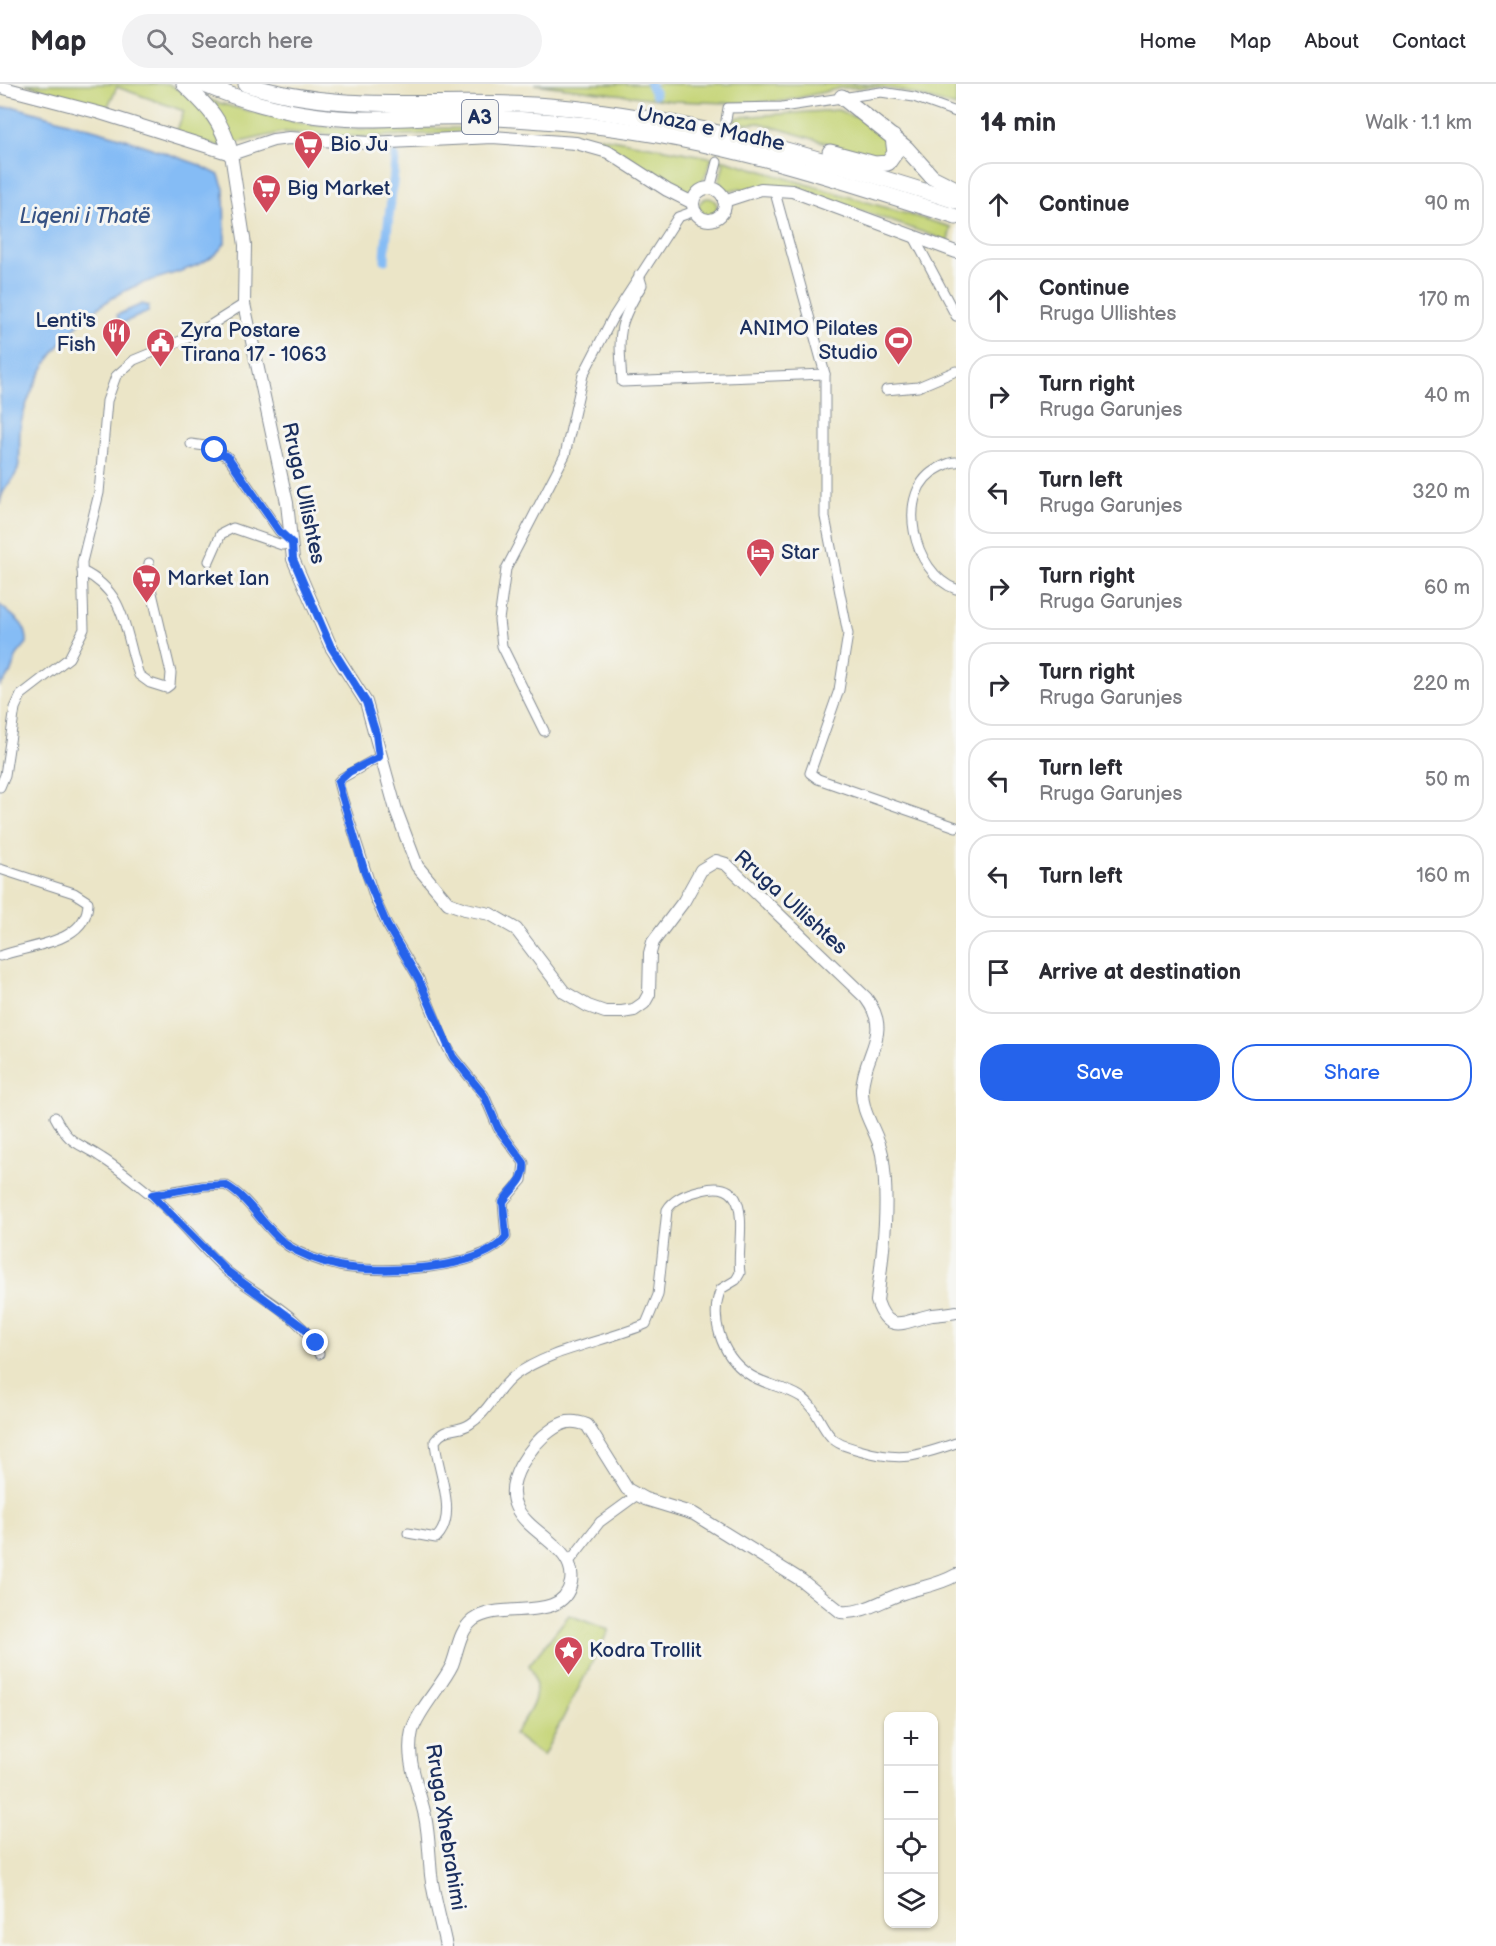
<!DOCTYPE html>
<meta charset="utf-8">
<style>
body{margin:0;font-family:"Balsamiq Sans",sans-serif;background:#f2f2f3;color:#2b2b33}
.controls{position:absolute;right:18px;bottom:18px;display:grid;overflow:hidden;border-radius:12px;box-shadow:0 2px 4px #0004}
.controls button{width:54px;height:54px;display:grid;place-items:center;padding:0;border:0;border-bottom:2px solid #e1e1e2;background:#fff;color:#2b2b33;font:30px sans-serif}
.stop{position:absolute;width:18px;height:18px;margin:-14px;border:4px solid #2563eb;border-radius:50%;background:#fff}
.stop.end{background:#2563eb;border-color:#fff;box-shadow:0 2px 6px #0008}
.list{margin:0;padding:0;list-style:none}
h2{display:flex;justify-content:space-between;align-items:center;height:78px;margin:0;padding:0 24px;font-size:26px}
h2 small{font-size:20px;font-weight:400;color:#7c7c81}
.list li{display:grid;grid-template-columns:39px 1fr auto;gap:18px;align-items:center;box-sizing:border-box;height:84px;margin:0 12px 12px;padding:0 12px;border:2px solid #e1e1e2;border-radius:24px}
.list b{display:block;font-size:22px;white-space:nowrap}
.list p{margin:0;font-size:20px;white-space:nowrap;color:#7c7c81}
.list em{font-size:20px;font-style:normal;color:#7c7c81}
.actions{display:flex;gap:12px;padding:18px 24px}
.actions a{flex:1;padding:14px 0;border:2px solid #2563eb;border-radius:24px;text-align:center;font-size:21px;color:#2563eb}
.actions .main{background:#2563eb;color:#fff}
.icon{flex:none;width:33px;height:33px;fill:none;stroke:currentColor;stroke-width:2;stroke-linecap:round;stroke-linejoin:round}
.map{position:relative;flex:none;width:956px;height:1862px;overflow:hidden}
header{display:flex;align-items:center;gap:36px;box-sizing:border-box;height:84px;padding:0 30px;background:#fff;border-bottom:2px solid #e1e1e2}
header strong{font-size:28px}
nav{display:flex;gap:33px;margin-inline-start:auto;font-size:21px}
.search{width:420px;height:54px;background:#f2f2f3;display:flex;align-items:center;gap:15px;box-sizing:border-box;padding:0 21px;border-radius:33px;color:#7c7c81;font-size:22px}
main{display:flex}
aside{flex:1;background:#fff}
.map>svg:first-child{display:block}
</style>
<header>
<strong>Map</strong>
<div class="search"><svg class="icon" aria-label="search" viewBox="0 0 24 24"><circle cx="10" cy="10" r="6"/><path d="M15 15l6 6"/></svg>Search here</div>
<nav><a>Home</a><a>Map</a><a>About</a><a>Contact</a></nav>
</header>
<main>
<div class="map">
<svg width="956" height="1862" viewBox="0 0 956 1862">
<rect width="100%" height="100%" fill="#f6f6f2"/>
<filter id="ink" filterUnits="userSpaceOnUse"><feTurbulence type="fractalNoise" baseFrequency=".0167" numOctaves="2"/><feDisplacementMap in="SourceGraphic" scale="12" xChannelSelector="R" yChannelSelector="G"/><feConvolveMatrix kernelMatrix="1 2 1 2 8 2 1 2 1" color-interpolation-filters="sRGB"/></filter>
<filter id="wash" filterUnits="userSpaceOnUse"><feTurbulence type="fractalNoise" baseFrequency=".008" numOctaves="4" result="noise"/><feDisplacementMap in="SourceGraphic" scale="24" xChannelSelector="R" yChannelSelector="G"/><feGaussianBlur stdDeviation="1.35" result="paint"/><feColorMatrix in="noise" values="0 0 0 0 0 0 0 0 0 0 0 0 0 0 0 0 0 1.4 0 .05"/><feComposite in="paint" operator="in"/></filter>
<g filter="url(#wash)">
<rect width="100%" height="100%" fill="#ebe5c7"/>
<g fill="#c5d476" stroke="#70826a" stroke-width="1.5">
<path d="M25 0H169L183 8 233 23 304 40 356 45 476 44V48L362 53 284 48 219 63 176 49 184 27 117 3 107 24Z"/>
<path d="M534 0H956V23L898 6 874 3 841 4 785 17 730 19 673 17Z"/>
<path d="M838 26 854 33 855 31 887 56 890 67 880 75 760 39 746 40 733 37 738 33Z"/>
<path d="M600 53 725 76 951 143 948 157 796 104 740 106V104L726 107 719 98 724 79 711 76C705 93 703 105 683 108 653 95 630 71 599 59Z"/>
<circle cx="708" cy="123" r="9"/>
<path d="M569 1531 609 1546 543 1672 514 1650C531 1627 545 1609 529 1581Z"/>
</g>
<g fill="#85bcf5" stroke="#5076aa" stroke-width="1.5">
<path d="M15 23 117 52 197 80 219 91 224 105 225 159C207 187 161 190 133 203 79 228 37 278 22 335 17 351 22 368 18 385 13 399 1 404 0 420V24Z"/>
<path d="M142 220 149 222 148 228 120 240 117 231Z"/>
<path d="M0 521C13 533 28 539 27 559L17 571 10 590 0 602Z"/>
</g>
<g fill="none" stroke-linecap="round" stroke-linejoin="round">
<g stroke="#85bcf5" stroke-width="9">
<path d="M650 0 655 10"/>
<path d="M385 176C386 141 394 107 395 72"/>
</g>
</g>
</g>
<g filter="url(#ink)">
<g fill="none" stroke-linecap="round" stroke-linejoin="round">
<defs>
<g id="minor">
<path d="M726 36 728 24 782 23 881 8 914 13 956 28"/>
<path d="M710 105 717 78"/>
<path d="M774 105 825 290V433L848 550 839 606 810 689 818 695 956 743"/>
<path d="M913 151 956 232"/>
<path d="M639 191 642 201C616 243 619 249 622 298L825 290"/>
<path d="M886 306 918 303 956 287"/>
<path d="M191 360 205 362 228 373 279 447 292 459"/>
<path d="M956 378C950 378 945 381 939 384 893 406 913 490 956 505"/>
<path d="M209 477 221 450 233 444 282 461 292 459"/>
<path d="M82 487C128 509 124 549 139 591L150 599 166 604 170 601 171 589 148 492 149 479"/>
<path d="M544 647 502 562 499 536 506 485 565 371 583 291 612 235 678 133 695 127"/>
<path d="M0 703 5 691 15 624 21 611 69 574 84 545 82 478 99 409 107 317 116 292 134 276 195 251 244 220"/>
<path d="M0 785 74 809 88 818C88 860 28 861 0 872"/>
<path d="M55 1033C71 1063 77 1057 102 1074 118 1084 135 1098 150 1110 179 1133 200 1164 228 1188 256 1211 308 1235 319 1270"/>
<path d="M152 1111 203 1102 225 1101C251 1115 264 1145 288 1162 302 1171 322 1178 339 1182 379 1190 480 1187 506 1153L503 1118 522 1096 524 1079 498 1044 484 1011 453 973 444 957 419 895 387 841 375 815 342 713 338 698 342 694 379 673"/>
<path d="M408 1449 436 1454C460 1431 436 1385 435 1357 447 1341 456 1349 470 1340 488 1329 497 1305 514 1292 550 1265 605 1258 646 1240L658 1211 667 1126C674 1114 688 1109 702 1106 758 1092 735 1160 740 1189L736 1196 721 1205C709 1233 721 1271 747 1289 763 1301 784 1302 801 1313 816 1322 819 1340 831 1353 838 1361 849 1363 859 1366 900 1378 916 1373 956 1359"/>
<path d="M569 1478 600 1438 637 1411"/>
</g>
<g id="tertiary">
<path d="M0 3 100 29 231 70 273 56 289 54 370 59 492 53 576 59 608 68 667 106 693 119"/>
<path d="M231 70 245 161 244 220 287 419 293 475 331 563 366 618 396 726 417 782 448 819 465 825 490 830 516 845 564 908 588 922 605 928H622L634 926 644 919 649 910 650 869 653 858 684 817 701 786 716 777 726 780 866 914C893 950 864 968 862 1005 861 1030 877 1046 882 1070 890 1120 883 1167 877 1217 889 1253 906 1236 932 1231 940 1230 948 1230 956 1228"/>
<circle cx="709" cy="120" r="16"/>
<path d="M724 117 761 105 792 107 956 168"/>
<path d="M446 1862C441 1838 434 1815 431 1791 429 1771 429 1751 425 1732 419 1704 405 1676 412 1647 418 1626 442 1602 452 1581 458 1566 459 1547 473 1536 501 1515 563 1541 571 1498 579 1450 485 1445 521 1381 528 1369 538 1355 550 1347 563 1337 572 1335 587 1341L627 1405 645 1415 694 1430 801 1496 841 1528C863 1530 882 1516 903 1509 921 1503 939 1501 956 1491"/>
</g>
<g id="trunk">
<path d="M184 0C209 24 221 35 231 70"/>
<path d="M202 0C252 21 306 34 361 35 397 35 433 32 469 33 509 34 548 37 587 41 713 54 836 94 956 133"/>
<path d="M246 0C344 32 448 13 549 22 689 33 823 75 956 117"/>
<path d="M842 13 906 64 932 93 956 105"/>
<path d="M830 68 875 80 888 79 895 69 893 53"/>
</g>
</defs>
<use href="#minor" stroke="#838a92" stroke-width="11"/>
<use href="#tertiary" stroke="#838a92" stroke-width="14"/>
<use href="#trunk" stroke="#838a92" stroke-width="17"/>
<use href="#minor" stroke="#fff" stroke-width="9"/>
<use href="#tertiary" stroke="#fff" stroke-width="12"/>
<use href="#trunk" stroke="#fff" stroke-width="15"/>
</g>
</g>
<g fill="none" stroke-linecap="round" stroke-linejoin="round" filter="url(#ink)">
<path stroke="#2563eb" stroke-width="8" d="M215 366 228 373 279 447 292 459 293 475 331 563 366 618 376 650 379 673 349 688 338 698 365 789 387 841 419 896 453 973 484 1011 498 1044 524 1079C526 1097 511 1104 503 1118L506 1153C480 1187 379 1190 339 1182 322 1178 302 1171 288 1162 264 1145 251 1115 225 1101L203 1102 152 1111 227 1187 304 1244 316 1259"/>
</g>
<defs>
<symbol id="supermarket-pin" viewBox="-11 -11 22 30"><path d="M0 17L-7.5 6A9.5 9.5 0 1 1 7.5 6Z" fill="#d1495b" stroke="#f6f6f2"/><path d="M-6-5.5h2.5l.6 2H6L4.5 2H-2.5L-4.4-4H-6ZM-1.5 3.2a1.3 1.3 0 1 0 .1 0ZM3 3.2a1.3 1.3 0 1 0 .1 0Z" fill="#fff"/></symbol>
<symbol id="restaurant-pin" viewBox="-11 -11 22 30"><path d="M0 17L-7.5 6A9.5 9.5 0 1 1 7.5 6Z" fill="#d1495b" stroke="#f6f6f2"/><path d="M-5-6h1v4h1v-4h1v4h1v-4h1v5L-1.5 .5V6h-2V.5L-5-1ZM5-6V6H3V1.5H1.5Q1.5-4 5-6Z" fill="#fff"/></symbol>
<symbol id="stadium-pin" viewBox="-11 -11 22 30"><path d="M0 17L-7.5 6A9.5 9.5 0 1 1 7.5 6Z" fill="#d1495b" stroke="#f6f6f2"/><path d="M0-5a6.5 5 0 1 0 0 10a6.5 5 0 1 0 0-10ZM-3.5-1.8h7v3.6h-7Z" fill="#fff"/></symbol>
<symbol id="civic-pin" viewBox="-11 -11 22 30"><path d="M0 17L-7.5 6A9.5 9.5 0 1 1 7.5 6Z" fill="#d1495b" stroke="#f6f6f2"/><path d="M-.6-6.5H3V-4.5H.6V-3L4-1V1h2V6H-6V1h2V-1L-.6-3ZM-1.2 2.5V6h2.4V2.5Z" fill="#fff"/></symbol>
<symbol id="hotel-pin" viewBox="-11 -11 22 30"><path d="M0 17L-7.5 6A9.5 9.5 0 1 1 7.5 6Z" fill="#d1495b" stroke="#f6f6f2"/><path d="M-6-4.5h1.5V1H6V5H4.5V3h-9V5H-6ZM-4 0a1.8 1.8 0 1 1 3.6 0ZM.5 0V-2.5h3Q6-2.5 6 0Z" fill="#fff"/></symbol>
<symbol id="sight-pin" viewBox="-11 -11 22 30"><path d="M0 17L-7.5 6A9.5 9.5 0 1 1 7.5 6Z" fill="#d1495b" stroke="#f6f6f2"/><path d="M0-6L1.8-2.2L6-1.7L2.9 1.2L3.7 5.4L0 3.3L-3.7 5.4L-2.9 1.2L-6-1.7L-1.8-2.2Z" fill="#fff"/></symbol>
</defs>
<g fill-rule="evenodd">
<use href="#supermarket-pin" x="292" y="44" width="33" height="45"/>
<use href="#supermarket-pin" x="250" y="88" width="33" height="45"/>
<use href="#restaurant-pin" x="100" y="232" width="33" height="45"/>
<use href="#stadium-pin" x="882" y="240" width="33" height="45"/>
<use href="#civic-pin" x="144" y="242" width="33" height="45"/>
<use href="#hotel-pin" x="744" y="452" width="33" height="45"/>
<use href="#supermarket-pin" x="130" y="478" width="33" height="45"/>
<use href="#sight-pin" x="552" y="1550" width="33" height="45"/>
</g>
<g text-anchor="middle" stroke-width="6" stroke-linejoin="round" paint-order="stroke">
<rect fill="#f6f6f2" stroke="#5d6b8a" stroke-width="1.5" x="462" y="16" width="36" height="34" rx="4.5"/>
<g font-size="20" font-weight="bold" fill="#1b2f5e">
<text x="480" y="40">A3</text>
</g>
<g font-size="21" fill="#1b2f5e" stroke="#f6f6f2">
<text transform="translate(711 44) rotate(12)" y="7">Unaza e Madhe</text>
<text transform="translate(304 409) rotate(78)" y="7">Rruga Ullishtes</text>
<text transform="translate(791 818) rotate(42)" y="7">Rruga Ullishtes</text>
<text transform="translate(446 1743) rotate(81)" y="7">Rruga Xhebrahimi</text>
</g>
<g font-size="21" fill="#1b2f5e" stroke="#f6f6f2" text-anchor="start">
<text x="330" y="67">Bio Ju</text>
<text x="287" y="111">Big Market</text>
<text x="96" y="243" text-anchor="end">Lenti's<tspan x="96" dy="24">Fish</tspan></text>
<text x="878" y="251" text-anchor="end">ANIMO Pilates<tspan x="878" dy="24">Studio</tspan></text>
<text x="181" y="253">Zyra Postare<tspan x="181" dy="24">Tirana 17 - 1063</tspan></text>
<text x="781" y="475">Star</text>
<text x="167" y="501">Market Ian</text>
<text x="589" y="1573">Kodra Trollit</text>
</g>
<g font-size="22" font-style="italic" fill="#365284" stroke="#f6f6f2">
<text x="85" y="139">Liqeni i Thatë</text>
</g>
</g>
</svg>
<div class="controls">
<button>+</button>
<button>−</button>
<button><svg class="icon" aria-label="locate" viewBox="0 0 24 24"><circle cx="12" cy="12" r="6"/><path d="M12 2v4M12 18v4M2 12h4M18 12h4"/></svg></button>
<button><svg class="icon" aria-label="layers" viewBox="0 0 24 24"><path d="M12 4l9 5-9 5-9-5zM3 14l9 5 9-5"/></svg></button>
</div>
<div class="stop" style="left:215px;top:366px"></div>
<div class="stop end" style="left:316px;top:1259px"></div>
</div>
<aside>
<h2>14 min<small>Walk · 1.1 km</small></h2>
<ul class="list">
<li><svg class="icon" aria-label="ahead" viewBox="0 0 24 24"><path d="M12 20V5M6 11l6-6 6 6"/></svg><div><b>Continue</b></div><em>90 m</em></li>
<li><svg class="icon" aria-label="ahead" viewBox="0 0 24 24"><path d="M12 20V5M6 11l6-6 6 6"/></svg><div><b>Continue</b><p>Rruga Ullishtes</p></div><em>170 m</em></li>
<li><svg class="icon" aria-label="right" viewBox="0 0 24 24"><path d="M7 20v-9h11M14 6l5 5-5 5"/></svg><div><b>Turn right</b><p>Rruga Garunjes</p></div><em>40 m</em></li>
<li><svg class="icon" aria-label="left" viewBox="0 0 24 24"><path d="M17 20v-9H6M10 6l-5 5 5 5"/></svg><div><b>Turn left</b><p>Rruga Garunjes</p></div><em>320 m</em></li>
<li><svg class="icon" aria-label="right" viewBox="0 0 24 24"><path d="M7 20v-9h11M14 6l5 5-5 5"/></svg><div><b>Turn right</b><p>Rruga Garunjes</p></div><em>60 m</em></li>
<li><svg class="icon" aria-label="right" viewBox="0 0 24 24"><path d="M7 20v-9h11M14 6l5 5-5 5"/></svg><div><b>Turn right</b><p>Rruga Garunjes</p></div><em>220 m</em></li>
<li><svg class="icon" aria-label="left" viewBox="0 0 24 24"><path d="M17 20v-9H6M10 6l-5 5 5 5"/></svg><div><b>Turn left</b><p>Rruga Garunjes</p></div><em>50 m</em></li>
<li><svg class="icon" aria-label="left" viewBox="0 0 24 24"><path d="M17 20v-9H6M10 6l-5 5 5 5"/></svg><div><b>Turn left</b></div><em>160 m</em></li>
<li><svg class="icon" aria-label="arrive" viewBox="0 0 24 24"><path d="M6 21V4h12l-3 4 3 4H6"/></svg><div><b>Arrive at destination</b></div></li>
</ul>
<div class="actions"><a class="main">Save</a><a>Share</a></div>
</aside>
</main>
